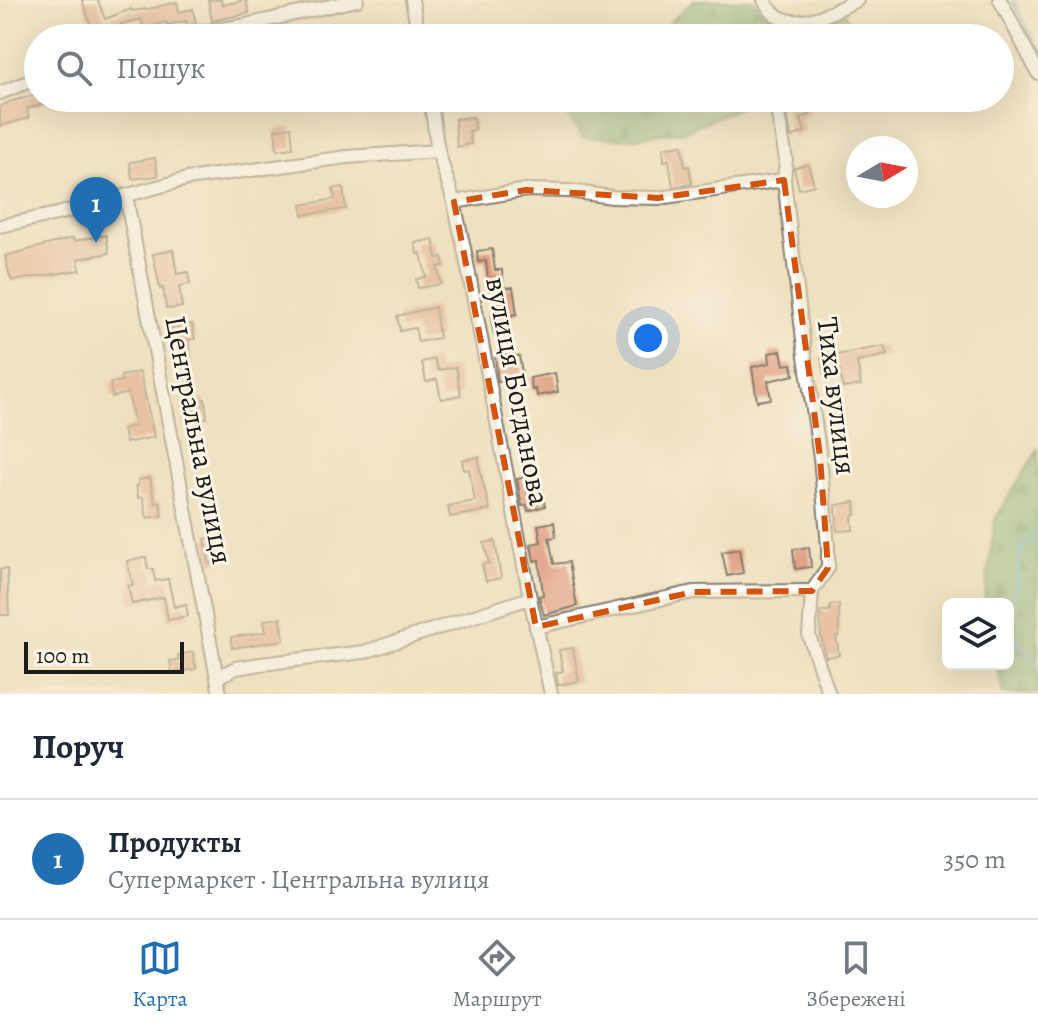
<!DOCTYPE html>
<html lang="uk">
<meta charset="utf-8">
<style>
body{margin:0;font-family:Alegreya,serif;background:#f2f2f3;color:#1f2937}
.controls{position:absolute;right:24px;bottom:24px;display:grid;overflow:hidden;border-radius:12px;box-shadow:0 8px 32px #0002}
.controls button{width:72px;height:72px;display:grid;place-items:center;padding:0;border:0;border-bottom:2px solid #e0e1e3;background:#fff;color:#1f2937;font:40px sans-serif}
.compass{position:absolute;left:846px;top:136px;width:72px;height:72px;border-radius:50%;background:#fff;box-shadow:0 8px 32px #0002;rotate:80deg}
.scale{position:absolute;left:24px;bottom:20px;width:160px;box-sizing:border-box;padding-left:8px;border:4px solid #1c1c1c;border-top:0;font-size:22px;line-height:28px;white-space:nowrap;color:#1c1c1c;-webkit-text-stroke:6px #fcf5e5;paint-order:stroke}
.you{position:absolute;left:648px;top:338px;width:28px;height:28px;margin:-20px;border:6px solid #fff;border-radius:50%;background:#1a73e8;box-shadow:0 0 0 12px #1a73e833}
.badge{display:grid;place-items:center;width:52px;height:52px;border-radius:50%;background:#1f6fb2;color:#fff;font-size:26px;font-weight:700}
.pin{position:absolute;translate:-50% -66px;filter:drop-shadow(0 2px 4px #0008)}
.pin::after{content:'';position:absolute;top:42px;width:28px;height:24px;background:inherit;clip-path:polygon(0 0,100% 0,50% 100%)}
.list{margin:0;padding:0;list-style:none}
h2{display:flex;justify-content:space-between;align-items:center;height:104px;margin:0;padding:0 32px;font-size:34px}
h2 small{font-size:26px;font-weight:400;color:#747a83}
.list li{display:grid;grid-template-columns:52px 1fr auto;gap:24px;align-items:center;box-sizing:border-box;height:120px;padding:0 32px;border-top:2px solid #e0e1e3}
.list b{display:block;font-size:30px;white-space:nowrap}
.list p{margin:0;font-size:26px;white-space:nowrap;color:#747a83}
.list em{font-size:26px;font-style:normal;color:#747a83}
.icon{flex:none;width:44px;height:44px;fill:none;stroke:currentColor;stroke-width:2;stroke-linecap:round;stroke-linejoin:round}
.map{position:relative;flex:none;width:1038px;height:694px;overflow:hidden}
.search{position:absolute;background:#fff;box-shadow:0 8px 32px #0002;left:24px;right:24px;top:24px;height:88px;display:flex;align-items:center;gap:20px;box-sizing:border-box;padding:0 28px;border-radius:44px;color:#747a83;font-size:30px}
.sheet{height:224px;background:#fff}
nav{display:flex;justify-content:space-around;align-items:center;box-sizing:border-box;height:112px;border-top:2px solid #e0e1e3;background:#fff;font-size:22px;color:#747a83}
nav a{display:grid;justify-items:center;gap:4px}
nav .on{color:#1f6fb2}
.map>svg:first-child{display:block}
</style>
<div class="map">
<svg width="1038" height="694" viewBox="0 0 1038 694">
<defs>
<pattern id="forest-firs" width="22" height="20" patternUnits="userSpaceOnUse" patternTransform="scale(2)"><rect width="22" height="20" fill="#6eac6e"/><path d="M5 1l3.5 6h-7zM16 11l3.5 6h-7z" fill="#5a8b5a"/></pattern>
</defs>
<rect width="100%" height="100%" fill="#fcf5e5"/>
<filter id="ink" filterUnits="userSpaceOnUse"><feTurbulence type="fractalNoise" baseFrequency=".0125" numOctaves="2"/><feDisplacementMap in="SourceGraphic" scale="16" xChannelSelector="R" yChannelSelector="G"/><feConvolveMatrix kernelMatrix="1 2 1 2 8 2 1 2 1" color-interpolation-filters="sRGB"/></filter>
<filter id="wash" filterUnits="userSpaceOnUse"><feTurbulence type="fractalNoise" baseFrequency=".006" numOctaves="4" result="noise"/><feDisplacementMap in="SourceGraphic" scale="32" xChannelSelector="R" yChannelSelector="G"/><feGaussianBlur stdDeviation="1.8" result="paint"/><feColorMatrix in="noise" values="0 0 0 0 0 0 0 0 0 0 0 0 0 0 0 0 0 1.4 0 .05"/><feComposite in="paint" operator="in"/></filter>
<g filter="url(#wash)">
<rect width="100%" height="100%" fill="#efe0bf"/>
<g fill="url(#forest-firs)" stroke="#456445" stroke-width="2">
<path d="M694 0H754L764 13 799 30 845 13 851 30 846 38H652Z"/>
<path d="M586 98H762L685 131 627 139 582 137 568 117Z"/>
<path d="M1038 449V694H1003L997 664H1008V604H984L995 519Z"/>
</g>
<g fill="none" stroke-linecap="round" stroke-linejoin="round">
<g stroke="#4ba5c8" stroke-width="3">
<path d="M1012 0 1038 48"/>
<path d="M1038 532 1022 550 1008 628 1038 667"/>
</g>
</g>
<g id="blocks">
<g fill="#e09c80">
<path d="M82 0H98L105 19 131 9 132 11 148 9 177 2 179 12 193 9 196 24 187 25 186 21 167 25 166 22 144 28 141 19 121 24 125 35 117 38H64L91 25Z"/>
<path d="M208 0H221L222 5 246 0 249 13 212 21Z"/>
<path d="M38 94V98L54 100 27 109 29 118 0 126V107L9 102Z"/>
<path d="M806 101 810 115 801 118 805 132 791 137 786 108Z"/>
<path d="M473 117 475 130 469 131 471 144 457 147 455 119Z"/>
<path d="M291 127 293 148 277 150 275 129Z"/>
<path d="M682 145 685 167 689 166 692 184 673 187 669 160 664 161 663 148Z"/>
<path d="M155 158 158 176 132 179 130 162Z"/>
<path d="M808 164 814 185 799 189 794 168Z"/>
<path d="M343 187 346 209 303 215 301 205 335 199 333 189Z"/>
<path d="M106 235 109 253 78 259 80 270 12 281 9 273 5 256 73 238 74 241Z"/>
<path d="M433 239 437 258 442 257 444 266 437 267 441 284 418 288 416 279 426 277 421 253 417 254 415 243Z"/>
<path d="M492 249 495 270H502L504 288 513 287 517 314 508 316 512 335 501 337 500 333 494 334 492 324V307L497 306 495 282 488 283 486 261 478 262 477 251Z"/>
<path d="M173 250 177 274 188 272 190 284 179 286 182 307 170 309 166 308 163 288 160 289 153 254Z"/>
<path d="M435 307 439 338 418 342 415 328 400 331 397 316Z"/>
<path d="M192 324 195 339 188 340 191 359 175 362 170 328Z"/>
<path d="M884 346 887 355 857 362 861 385 843 388 840 371 824 374 821 358Z"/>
<path d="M781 351 784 365 792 364 794 375 768 381 771 399 757 401 752 367 770 363 769 353Z"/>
<path d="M514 354 515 356H519L523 378 498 382 495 356Z"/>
<path d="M435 359 438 370 456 367 461 395 441 399 437 379 426 382 422 362Z"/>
<path d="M140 372 154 437 126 443 123 429 135 426 128 393 112 397 110 383 122 381 121 376Z"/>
<path d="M555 373 558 392 537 396 536 389 532 390 530 378Z"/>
<path d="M205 399 207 418 185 421 183 403Z"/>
<path d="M479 457V467L490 510 450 517 448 506 475 501 469 469 464 470 462 460Z"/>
<path d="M537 475 545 506 528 511 527 505 522 506 517 479Z"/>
<path d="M150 478 155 503 160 502 162 516 147 518 143 497 138 498 136 486H138V480Z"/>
<path d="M855 502 856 515 852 516 853 530 837 531 836 505Z"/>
<path d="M554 522 556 537 549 538 554 564 569 562 577 606 544 615 539 596 543 595 539 560 534 561 531 544 541 542 538 525Z"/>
<path d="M224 535 226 545 222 546 225 560 209 564 205 539Z"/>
<path d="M495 541 501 578 486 581 482 564 489 563 484 543Z"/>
<path d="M809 547 811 567 795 569 793 549Z"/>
<path d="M739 549 743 573 727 576 722 552Z"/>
<path d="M146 557 148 569H153L155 581 168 579 174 607 186 604 188 616 168 620 164 597 132 604 128 586 133 585 127 561Z"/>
<path d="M0 569H7L9 615H0Z"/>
<path d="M839 604V636H836L839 655 826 657 821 637 820 611H830V605Z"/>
<path d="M281 618 284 640 232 648 231 637 266 632 264 620Z"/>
<path d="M573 648 579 681 558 685 556 673 563 671 559 650Z"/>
<path d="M193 652 196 669 172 673 170 661 179 660 178 655Z"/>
</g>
</g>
</g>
<g filter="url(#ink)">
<use href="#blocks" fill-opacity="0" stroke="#867e6e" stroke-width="2"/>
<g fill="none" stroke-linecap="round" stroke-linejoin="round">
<defs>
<g id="street">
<path d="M412 0 419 38"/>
<path d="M764 0C784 40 828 14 857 0"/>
<path d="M1000 0 1038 73"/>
<path d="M159 38 241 26 357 0"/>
<path d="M0 93 38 78"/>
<path d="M430 98 438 151 454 202 465 253 530 598 551 694"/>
<path d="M775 98 786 159 784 180 805 356 820 457 828 546V568L812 591 809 636 829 694"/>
<path d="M126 196 220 694"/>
<path d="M454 202 526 190 569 191 612 197 658 198 784 180"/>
<path d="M0 226 57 214 187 179 347 157 438 151"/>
<path d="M536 627 693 592 812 591"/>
<path d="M217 677 236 668 260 664 364 652 530 598"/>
</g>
</defs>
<use href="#street" stroke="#867e6e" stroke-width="16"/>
<use href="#street" stroke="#fff" stroke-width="12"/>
</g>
</g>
<path d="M0 0H1038V694H0ZM784 180 820 457 828 568 812 591 693 592 536 627 454 202 526 190 658 198Z" fill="#efe0bf" fill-opacity=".55" fill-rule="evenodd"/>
<path fill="none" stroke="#d4530e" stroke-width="6" stroke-dasharray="16 10" stroke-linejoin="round" d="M784 180 820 457 828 568 812 591 693 592 536 627 454 202 526 190 658 198Z"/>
<g text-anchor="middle" stroke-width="6" stroke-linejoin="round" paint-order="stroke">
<g font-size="30" fill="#1c1c1c" stroke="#fcf5e5">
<text transform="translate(518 391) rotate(79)" y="10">вулиця Богданова</text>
<text transform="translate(837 396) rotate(83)" y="10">Тиха вулиця</text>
<text transform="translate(199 440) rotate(79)" y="10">Центральна вулиця</text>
</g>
</g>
</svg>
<div class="controls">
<button><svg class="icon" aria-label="layers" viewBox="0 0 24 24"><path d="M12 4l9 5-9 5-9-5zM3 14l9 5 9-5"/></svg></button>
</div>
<svg class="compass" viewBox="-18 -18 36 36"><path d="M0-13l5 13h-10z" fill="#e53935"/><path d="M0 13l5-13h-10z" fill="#747a83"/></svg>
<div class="scale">100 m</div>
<div class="you"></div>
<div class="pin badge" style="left:96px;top:243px">1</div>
<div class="search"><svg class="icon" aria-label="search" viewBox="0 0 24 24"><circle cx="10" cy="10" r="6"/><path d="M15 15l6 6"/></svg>Пошук</div>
</div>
<section class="sheet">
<h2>Поруч<small></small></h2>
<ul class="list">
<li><span class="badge">1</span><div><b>Продукты</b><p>Супермаркет · Центральна вулиця</p></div><em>350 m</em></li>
</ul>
</section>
<nav>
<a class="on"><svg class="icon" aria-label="map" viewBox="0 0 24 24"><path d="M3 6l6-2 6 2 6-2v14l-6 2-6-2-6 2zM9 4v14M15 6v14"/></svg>Карта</a>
<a><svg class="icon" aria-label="directions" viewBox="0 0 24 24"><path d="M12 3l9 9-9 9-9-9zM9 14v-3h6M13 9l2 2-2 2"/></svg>Маршрут</a>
<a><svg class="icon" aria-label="saved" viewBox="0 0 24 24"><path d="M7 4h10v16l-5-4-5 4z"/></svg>Збережені</a>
</nav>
